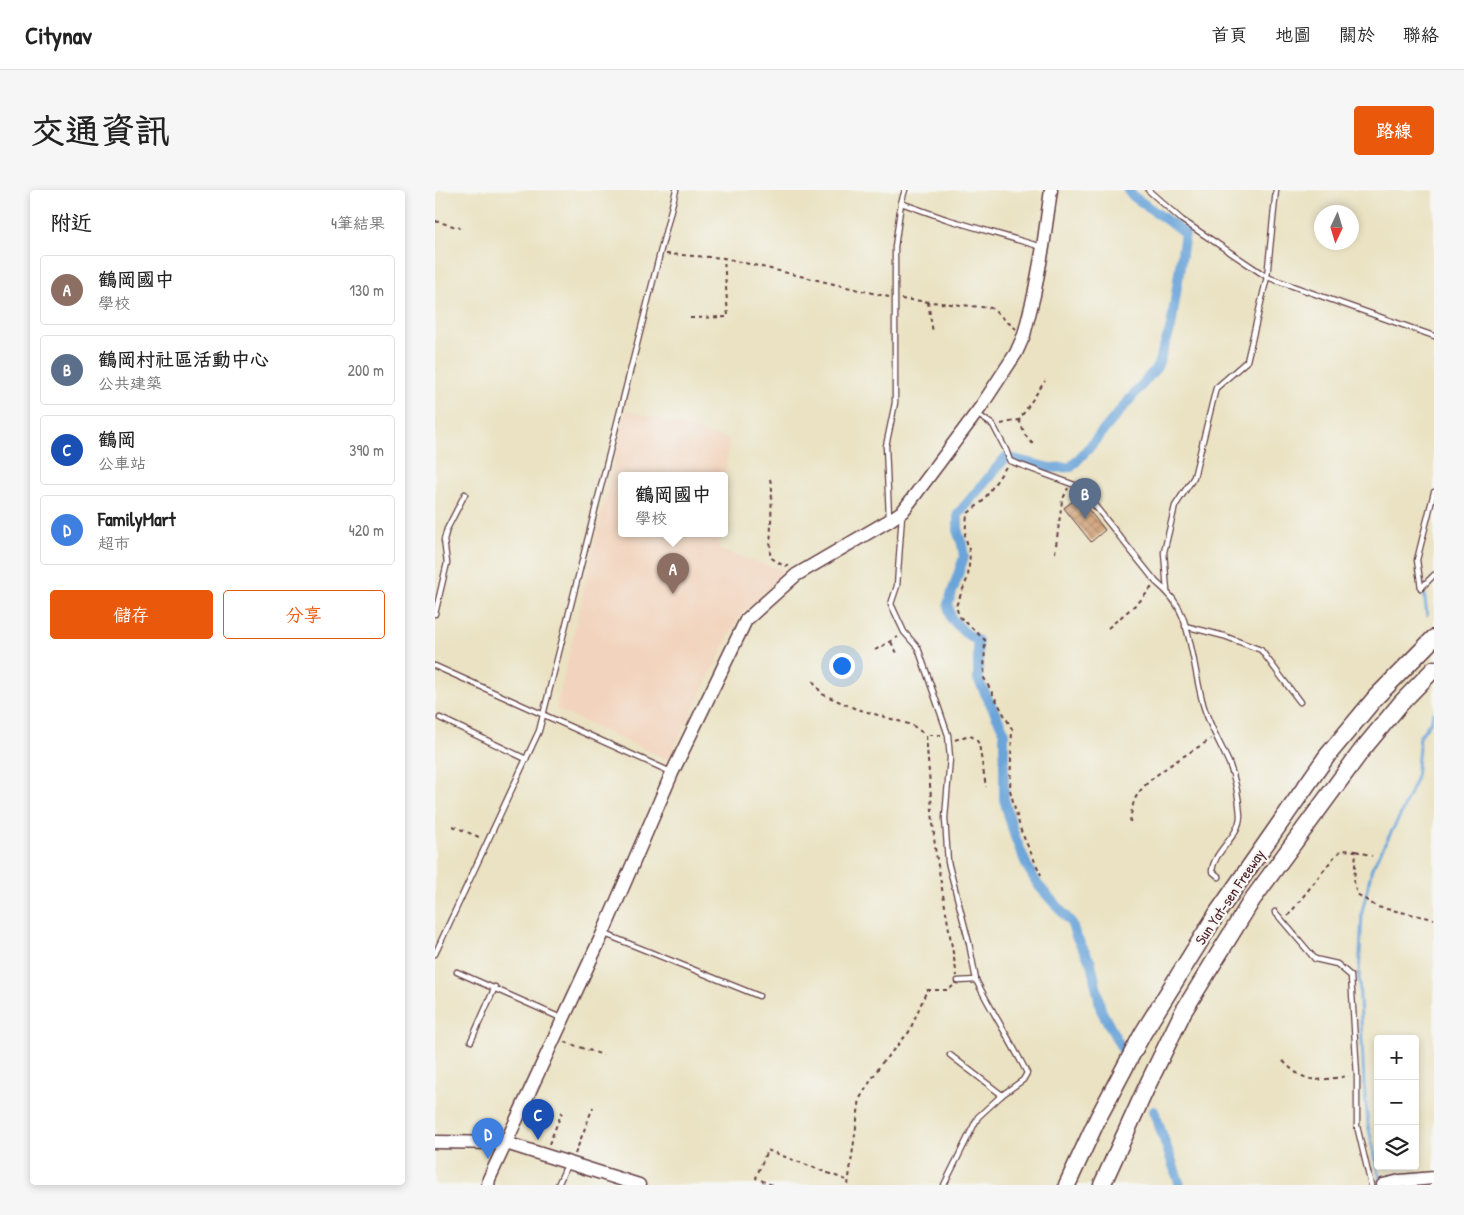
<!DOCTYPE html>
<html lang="zh-TW">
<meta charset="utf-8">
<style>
body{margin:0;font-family:"Patrick Hand","LXGW WenKai TC",sans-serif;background:#f6f6f6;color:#222}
.controls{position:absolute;right:15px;bottom:15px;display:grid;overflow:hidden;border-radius:5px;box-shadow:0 2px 8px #0003}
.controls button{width:45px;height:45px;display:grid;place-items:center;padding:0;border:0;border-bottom:1px solid #e0e0e0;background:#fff;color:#222;font:25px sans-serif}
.compass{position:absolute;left:879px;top:15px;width:45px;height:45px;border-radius:50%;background:#fff;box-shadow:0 2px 8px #0003;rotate:184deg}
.you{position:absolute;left:406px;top:475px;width:18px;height:18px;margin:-12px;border:4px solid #fff;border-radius:50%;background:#1a73e8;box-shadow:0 0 0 8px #1a73e833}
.badge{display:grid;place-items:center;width:32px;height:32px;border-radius:50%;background:#ea580c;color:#fff;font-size:16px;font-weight:700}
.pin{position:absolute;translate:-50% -41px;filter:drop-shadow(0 1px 2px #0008)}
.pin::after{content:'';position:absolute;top:26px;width:18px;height:15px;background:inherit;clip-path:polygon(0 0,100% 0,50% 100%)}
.popup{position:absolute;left:183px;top:282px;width:110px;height:65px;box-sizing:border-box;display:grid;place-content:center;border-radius:5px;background:#fff;filter:drop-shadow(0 1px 4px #0005);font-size:16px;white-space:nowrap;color:#767676}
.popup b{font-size:19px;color:#222}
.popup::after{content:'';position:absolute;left:50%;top:100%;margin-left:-10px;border:10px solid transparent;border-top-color:#fff}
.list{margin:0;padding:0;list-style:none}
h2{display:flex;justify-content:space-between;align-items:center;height:65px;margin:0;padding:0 20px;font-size:21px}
h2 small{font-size:16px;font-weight:400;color:#767676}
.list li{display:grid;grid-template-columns:32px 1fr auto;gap:15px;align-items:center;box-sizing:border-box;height:70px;margin:0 10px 10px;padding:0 10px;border:1px solid #e0e0e0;border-radius:5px}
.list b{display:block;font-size:19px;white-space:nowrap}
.list p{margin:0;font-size:16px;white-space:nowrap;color:#767676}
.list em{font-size:16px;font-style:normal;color:#767676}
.actions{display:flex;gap:10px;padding:15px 20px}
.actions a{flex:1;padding:11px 0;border:1px solid #ea580c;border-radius:5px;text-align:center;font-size:18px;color:#ea580c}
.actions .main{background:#ea580c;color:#fff}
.icon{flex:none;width:28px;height:28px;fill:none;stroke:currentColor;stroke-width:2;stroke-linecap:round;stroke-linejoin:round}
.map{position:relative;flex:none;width:999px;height:995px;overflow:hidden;border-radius:5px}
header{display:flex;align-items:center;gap:30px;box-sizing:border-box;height:70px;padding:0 25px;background:#fff;border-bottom:1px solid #e0e0e0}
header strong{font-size:24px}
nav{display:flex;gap:28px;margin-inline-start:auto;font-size:18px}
.intro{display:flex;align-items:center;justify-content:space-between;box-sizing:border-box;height:120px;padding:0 30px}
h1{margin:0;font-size:35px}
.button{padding:12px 22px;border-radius:5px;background:#ea580c;color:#fff;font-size:18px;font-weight:700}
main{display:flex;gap:30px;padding:0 30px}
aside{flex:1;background:#fff;border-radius:5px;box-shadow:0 2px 8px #0003}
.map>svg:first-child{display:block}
</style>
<header>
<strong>Citynav</strong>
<nav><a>首頁</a><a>地圖</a><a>關於</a><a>聯絡</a></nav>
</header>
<div class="intro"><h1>交通資訊</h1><a class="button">路線</a></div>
<main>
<aside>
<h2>附近<small>4筆結果</small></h2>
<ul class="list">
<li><span class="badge" style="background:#8d6e63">A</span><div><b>鶴岡國中</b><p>學校</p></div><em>130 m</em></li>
<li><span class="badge" style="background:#5c6f8a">B</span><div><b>鶴岡村社區活動中心</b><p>公共建築</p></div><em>200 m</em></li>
<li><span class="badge" style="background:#1a4fb4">C</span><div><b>鶴岡</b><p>公車站</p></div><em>390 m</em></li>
<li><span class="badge" style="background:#3f7fe0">D</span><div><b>FamilyMart</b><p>超市</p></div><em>420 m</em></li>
</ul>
<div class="actions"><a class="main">儲存</a><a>分享</a></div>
</aside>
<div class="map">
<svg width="999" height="995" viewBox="0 0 999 995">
<defs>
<pattern id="building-cross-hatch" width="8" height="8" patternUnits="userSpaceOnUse" patternTransform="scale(1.25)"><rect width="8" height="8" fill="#d2a379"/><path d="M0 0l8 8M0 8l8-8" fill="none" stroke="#ac8463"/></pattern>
</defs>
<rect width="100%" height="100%" fill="#f6f6f2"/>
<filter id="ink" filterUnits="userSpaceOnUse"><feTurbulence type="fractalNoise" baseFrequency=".02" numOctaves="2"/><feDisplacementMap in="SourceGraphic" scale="10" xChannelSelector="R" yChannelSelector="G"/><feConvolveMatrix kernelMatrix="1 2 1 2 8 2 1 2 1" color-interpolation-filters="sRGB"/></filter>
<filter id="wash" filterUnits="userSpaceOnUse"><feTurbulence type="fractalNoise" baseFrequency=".0096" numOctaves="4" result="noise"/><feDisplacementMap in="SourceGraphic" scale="20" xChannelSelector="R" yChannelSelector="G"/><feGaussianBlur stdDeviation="1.12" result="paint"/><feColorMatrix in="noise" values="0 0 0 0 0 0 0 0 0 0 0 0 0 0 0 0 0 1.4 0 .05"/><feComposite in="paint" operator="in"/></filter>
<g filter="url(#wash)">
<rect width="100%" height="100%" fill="#eae2c2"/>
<path fill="#f2d4be" d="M191 220 294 249 289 298V285H187V343H285L284 360 351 381 304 427 233 570 121 519Z"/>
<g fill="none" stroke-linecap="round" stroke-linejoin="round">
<g stroke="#6aa4d9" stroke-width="3">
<path d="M989 403 992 425"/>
<path d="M946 993 933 935 929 892 924 787 927 722 937 678 966 624 981 589 985 546 996 531 998 523"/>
</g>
<g stroke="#6aa4d9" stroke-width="10">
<path d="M687 859 666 820 656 773 641 746 636 732 603 695 592 676 580 647 569 609V541L543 489V451L529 442 516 428 513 414 529 367 527 354 523 343V324L571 267 615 278 636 277 652 260 722 177 736 137 750 43 699 7 693 0"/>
<path d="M719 921 745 995"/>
</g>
</g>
<g id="blocks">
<path fill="url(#building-cross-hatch)" d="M643 307 670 340 656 352 629 318Z"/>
</g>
</g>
<g filter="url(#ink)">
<use href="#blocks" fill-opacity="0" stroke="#623c42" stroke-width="1"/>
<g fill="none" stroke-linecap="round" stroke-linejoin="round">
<defs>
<g id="lane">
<path d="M713 0 747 30 832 87 999 146"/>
<path d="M466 13 511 29 607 57"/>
<path d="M542 224 558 235 571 260 575 271 645 297 721 392C732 401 742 412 747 425 758 453 760 485 768 514 774 535 785 553 794 573 800 588 804 609 805 625 805 647 779 660 777 681L784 687"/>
<path d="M467 325 462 396 456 414 469 442 483 458 513 545 515 568 510 628 513 672 534 753 541 790"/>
<path d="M454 327 451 256 460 213V57L466 13 470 0"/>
<path d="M986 398 982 370 999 302"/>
<path d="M986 398 999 385"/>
<path d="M732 401 729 362 740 316 759 287 781 198 812 171 832 87 841 0"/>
<path d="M0 424 12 373 9 350 12 339 30 304"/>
<path d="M750 436 789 446 826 460 865 512"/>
<path d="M0 476 236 582"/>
<path d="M5 528 91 569"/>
<path d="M840 722 880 769 902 774 916 786 922 885V936L936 995"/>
<path d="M170 744 324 806"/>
<path d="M0 764 104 541 241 0"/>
<path d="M22 782 126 828"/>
<path d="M36 851 60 797"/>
<path d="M515 865 567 905"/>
<path d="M123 995 132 975"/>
<path d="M509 995 543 927 567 905 588 890 592 883C576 851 557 822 541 790L523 791"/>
</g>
<g id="secondary">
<path d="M0 952 71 953 204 995"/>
<path d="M53 995 54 989 168 743 237 583 311 430 361 385 455 330 468 321 545 218 581 163 589 145 599 105 608 57 616 0"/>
<path d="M948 995 965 991 999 988"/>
</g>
<g id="highway">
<path d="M632 995 663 928 708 843 783 722 892 566 941 507 999 448"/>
<path d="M667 995 713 894 748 822 817 710 927 560 966 513 999 479"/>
</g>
</defs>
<use href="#lane" stroke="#623c42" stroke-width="7"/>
<use href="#secondary" stroke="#623c42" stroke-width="15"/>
<use href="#highway" stroke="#623c42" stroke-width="19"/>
<g stroke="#623c42" stroke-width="2" stroke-dasharray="4 4" stroke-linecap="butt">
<path d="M0 31 25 38"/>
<path d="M231 64 289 68 454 107"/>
<path d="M466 109 556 118 581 139"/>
<path d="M493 112 498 143"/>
<path d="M255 128 293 127 289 68"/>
<path d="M584 230 590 245 599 255"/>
<path d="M566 234 584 230 610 191"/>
<path d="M571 277 548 311 532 324 530 345 535 364 533 387 521 416 524 426 550 450 549 488 577 539 575 600 586 641 606 685"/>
<path d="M335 289 337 299 335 367 347 375 354 376"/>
<path d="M620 363 627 311 633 298"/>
<path d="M673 438 705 411 717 397"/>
<path d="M456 452 463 465"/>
<path d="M440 460 463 447"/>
<path d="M378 491 387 504 419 518 477 535 491 545"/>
<path d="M506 545H491L500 658 522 786"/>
<path d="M520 550 534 545 541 549 544 554 551 597"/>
<path d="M695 632C696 625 697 616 700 609 710 587 755 563 776 549"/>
<path d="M18 636 46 648"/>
<path d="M921 661 937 666"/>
<path d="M853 726 899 667 907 660 921 661 919 692 922 704 942 717 999 729"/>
<path d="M130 852 168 865"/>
<path d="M848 871C872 896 883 890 914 886"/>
<path d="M114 954 127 922"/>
<path d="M140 964 158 917"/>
<path d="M337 995 321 988 332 960 414 991"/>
<path d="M413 995 425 908 446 874 474 842 492 800H513L518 796"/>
</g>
<use href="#lane" stroke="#fff" stroke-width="4.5"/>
<use href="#secondary" stroke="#fff" stroke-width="12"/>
<use href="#highway" stroke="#fff" stroke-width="16"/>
</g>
</g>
<g text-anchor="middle" stroke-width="4.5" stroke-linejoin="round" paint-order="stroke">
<g font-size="15" fill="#4a1f2b" stroke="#f6f6f2">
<text transform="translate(795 707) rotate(-56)" y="5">Sun Yat-sen Freeway</text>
</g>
</g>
</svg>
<div class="controls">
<button>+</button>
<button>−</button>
<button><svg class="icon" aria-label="layers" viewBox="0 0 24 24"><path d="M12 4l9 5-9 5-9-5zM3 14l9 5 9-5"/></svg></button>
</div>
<svg class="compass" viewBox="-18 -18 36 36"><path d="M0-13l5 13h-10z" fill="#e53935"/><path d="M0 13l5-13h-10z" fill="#767676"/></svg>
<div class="you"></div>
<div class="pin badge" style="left:238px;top:404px;background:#8d6e63">A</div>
<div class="popup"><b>鶴岡國中</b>學校</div>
<div class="pin badge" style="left:650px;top:329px;background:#5c6f8a">B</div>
<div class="pin badge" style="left:103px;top:950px;background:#1a4fb4">C</div>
<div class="pin badge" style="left:53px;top:969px;background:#3f7fe0">D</div>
</div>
</main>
